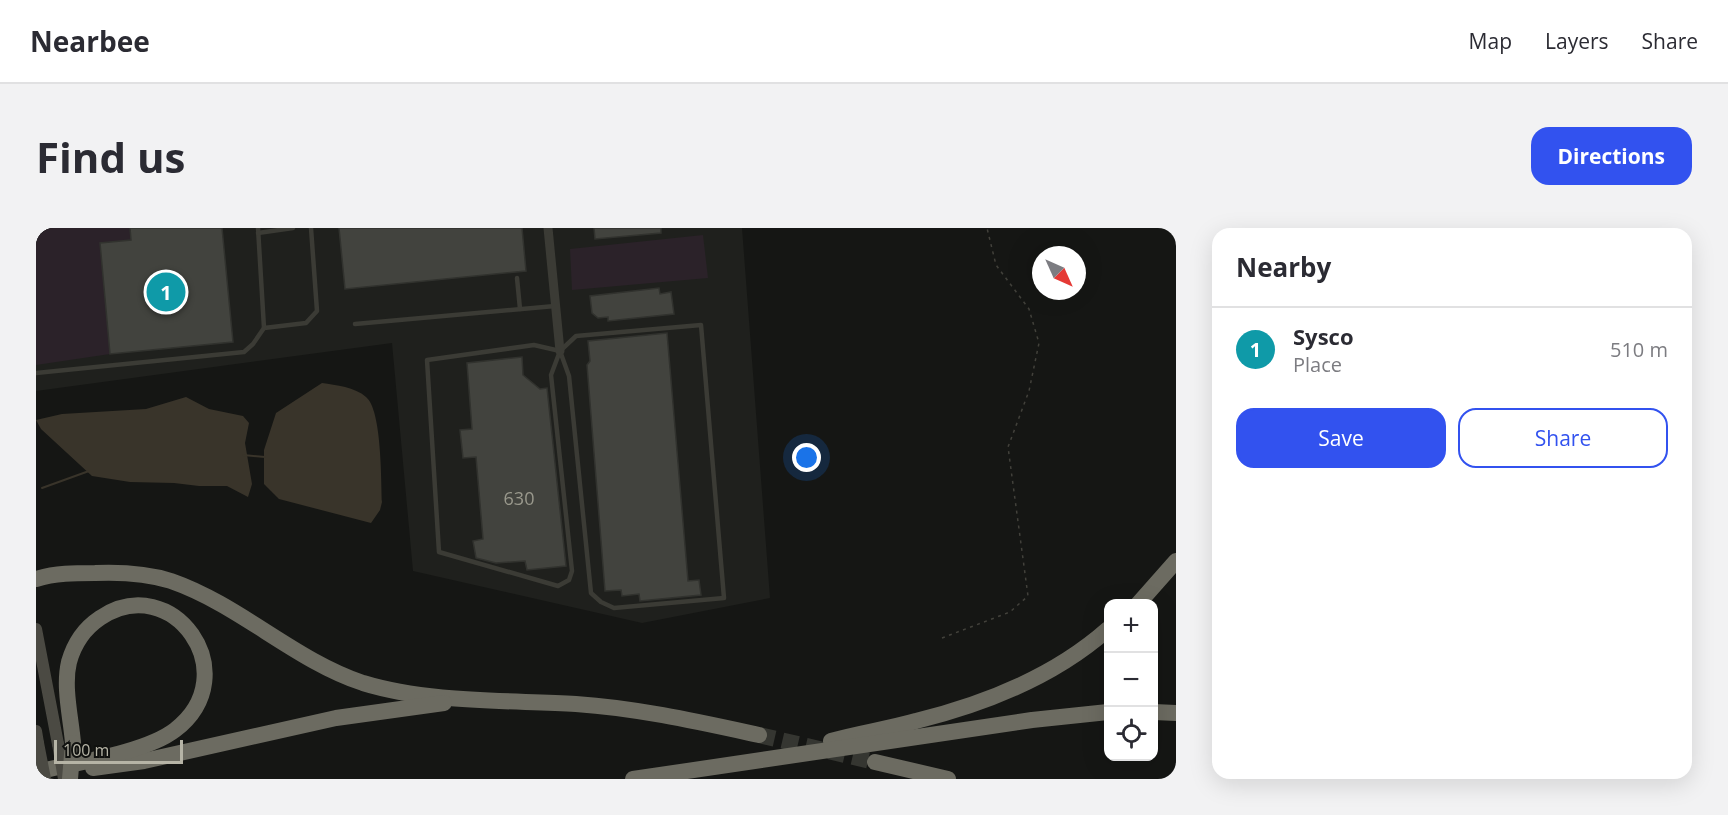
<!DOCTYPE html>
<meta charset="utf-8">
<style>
body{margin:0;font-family:"Open Sans",sans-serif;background:#f2f2f3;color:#2b2b33}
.controls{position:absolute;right:18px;bottom:18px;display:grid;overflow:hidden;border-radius:12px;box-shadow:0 6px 24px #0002}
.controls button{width:54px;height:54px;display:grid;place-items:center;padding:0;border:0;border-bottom:2px solid #e1e1e2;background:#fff;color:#2b2b33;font:30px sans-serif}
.compass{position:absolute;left:996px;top:18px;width:54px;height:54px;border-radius:50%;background:#fff;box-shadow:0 6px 24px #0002;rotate:135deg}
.scale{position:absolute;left:18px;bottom:15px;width:129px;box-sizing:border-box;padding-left:6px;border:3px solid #b6b4a6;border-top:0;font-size:16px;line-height:21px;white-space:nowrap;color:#b6b4a6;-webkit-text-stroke:4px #10110f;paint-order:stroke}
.you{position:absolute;left:771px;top:230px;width:21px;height:21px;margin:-15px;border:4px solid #fff;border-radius:50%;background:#1a73e8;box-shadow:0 0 0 9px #1a73e833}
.badge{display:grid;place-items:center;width:39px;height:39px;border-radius:50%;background:#3252ef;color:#fff;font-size:20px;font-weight:700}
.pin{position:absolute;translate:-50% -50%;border:3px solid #fff;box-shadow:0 2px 6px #0006}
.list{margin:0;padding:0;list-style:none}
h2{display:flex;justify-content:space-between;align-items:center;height:78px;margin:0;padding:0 24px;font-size:26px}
h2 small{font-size:20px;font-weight:400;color:#7c7c81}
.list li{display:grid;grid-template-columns:39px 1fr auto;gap:18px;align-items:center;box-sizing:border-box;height:84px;padding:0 24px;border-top:2px solid #e1e1e2}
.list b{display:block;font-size:22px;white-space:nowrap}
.list p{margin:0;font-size:20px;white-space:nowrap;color:#7c7c81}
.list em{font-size:20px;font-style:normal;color:#7c7c81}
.actions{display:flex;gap:12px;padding:18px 24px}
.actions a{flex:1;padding:14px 0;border:2px solid #3252ef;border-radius:18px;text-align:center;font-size:21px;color:#3252ef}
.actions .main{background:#3252ef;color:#fff}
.icon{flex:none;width:33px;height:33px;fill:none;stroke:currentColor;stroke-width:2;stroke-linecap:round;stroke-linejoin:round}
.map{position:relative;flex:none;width:1140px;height:551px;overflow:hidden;border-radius:18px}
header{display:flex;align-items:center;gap:36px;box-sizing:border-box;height:84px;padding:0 30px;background:#fff;border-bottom:2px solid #e1e1e2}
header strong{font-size:28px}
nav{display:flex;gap:33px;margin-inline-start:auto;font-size:21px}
.intro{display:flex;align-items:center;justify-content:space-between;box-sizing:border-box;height:144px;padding:0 36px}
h1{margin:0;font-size:42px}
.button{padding:15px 27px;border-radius:18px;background:#3252ef;color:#fff;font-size:21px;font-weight:700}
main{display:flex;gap:36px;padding:0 36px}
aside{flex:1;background:#fff;border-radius:18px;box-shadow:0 6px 24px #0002}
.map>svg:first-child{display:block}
</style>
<header>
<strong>Nearbee</strong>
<nav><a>Map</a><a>Layers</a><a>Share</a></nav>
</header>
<div class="intro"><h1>Find us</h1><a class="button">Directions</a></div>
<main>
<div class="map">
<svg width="1140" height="551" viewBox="0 0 1140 551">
<rect width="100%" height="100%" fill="#151614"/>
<path fill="#1f201d" d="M0 0H706L734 370 606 395 377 343 356 115 0 163Z"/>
<g fill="#2b2229">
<path d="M0 0H94L95 12 64 15 74 126 0 137Z"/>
<path d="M667 7 672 50 536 62 534 21Z"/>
</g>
<g fill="#39342a">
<path d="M286 155C300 157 319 159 330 169 346 182 345 252 346 274L344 282 335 295 243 271 228 256V222L240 185Z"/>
<path d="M150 169 173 181 207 188 213 195 209 215 216 256 212 269 191 258H163L138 255 94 254 56 248 5 201 0 192 26 186 110 181Z"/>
</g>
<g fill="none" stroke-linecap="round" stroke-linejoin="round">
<g stroke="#39342a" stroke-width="2">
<path d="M207 227 229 229"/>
<path d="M6 260 53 243"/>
</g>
</g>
<g fill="#42433e" stroke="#31322e" stroke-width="1.5">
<path d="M94 0H186L197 114 74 126 64 15 95 12Z"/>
<path d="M303 0H486L490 43 309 61Z"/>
<path d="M558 0H625V5L559 11Z"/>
<path d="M623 60 624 66 635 64 638 86 572 93V89L562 90 556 85 554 68Z"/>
<path d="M631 105 652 353 663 352 665 367 604 373 603 366 586 368 585 362 569 363 551 137 554 133 552 113Z"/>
<path d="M486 129 487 147 504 161 511 160 530 338 491 342 489 333 460 335 440 330 437 313 447 311 440 229 427 230 424 202 436 201 431 135Z"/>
</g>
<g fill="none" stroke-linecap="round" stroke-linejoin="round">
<path stroke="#353631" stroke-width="16" stroke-dasharray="16 8" stroke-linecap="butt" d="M723 507 839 534"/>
<path stroke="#42413b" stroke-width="1.5" stroke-dasharray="3 4.5" stroke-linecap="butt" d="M906 410 974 384 992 368 972 219 993 163 1003 115 993 81 960 37 951 0"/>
<g stroke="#3b3b35" stroke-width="4.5">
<path d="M222 0 228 100 270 95 281 83 275 0"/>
<path d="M222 5 257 0"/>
<path d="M481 50 484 81"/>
<path d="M319 96 519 78"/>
<path d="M524 123 498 117 391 132 403 324 522 358 533 352 536 343 515 147 524 123 540 108 665 97 688 370 578 380 565 374 555 365 533 148 524 123"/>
<path d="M0 145 208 124 217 116 228 100"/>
</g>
<path stroke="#3b3b35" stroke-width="9" d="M512 0 524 123"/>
<g stroke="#4b4a43" stroke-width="12">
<path d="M0 401 22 516"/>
<path d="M0 503 2 515"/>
</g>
<g stroke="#6c6b61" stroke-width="16">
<path d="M0 351C19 345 39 345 59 345 84 344 110 345 135 353 204 377 258 432 327 455 392 475 472 472 540 476 601 480 663 494 723 507"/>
<path d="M1102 376 1140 333"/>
<path d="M1118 484 1140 485"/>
<path d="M795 513C823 505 852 501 880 493 949 476 1018 449 1072 401"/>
<path d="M839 534 912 551"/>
<path d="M57 540 108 533 300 490 408 475"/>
<path d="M0 544C38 535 109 525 139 502 212 446 136 341 64 390 49 400 38 416 33 434 27 459 35 490 37 515"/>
<path d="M597 551 996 492 1072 484"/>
</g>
<g stroke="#4b4a43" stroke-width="12">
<path d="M2 515 9 551"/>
<path d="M22 516 28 551"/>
</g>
<path stroke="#6c6b61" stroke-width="16" d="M34 551 37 515"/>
</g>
<g text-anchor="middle" stroke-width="6" stroke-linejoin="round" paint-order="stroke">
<g font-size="18" fill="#99988c">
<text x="483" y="277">630</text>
</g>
</g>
</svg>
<div class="controls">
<button>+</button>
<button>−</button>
<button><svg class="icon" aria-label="locate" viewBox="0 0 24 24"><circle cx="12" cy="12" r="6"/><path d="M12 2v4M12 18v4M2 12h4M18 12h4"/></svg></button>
</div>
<svg class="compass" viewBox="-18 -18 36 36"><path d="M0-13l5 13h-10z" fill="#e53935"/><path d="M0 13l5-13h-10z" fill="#7c7c81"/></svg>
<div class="scale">100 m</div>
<div class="you"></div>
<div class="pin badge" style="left:130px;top:64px;background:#0f9aa8">1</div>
</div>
<aside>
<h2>Nearby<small></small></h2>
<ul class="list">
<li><span class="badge" style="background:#0f9aa8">1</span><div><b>Sysco</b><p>Place</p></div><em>510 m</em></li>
</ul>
<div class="actions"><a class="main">Save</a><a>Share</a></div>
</aside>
</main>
